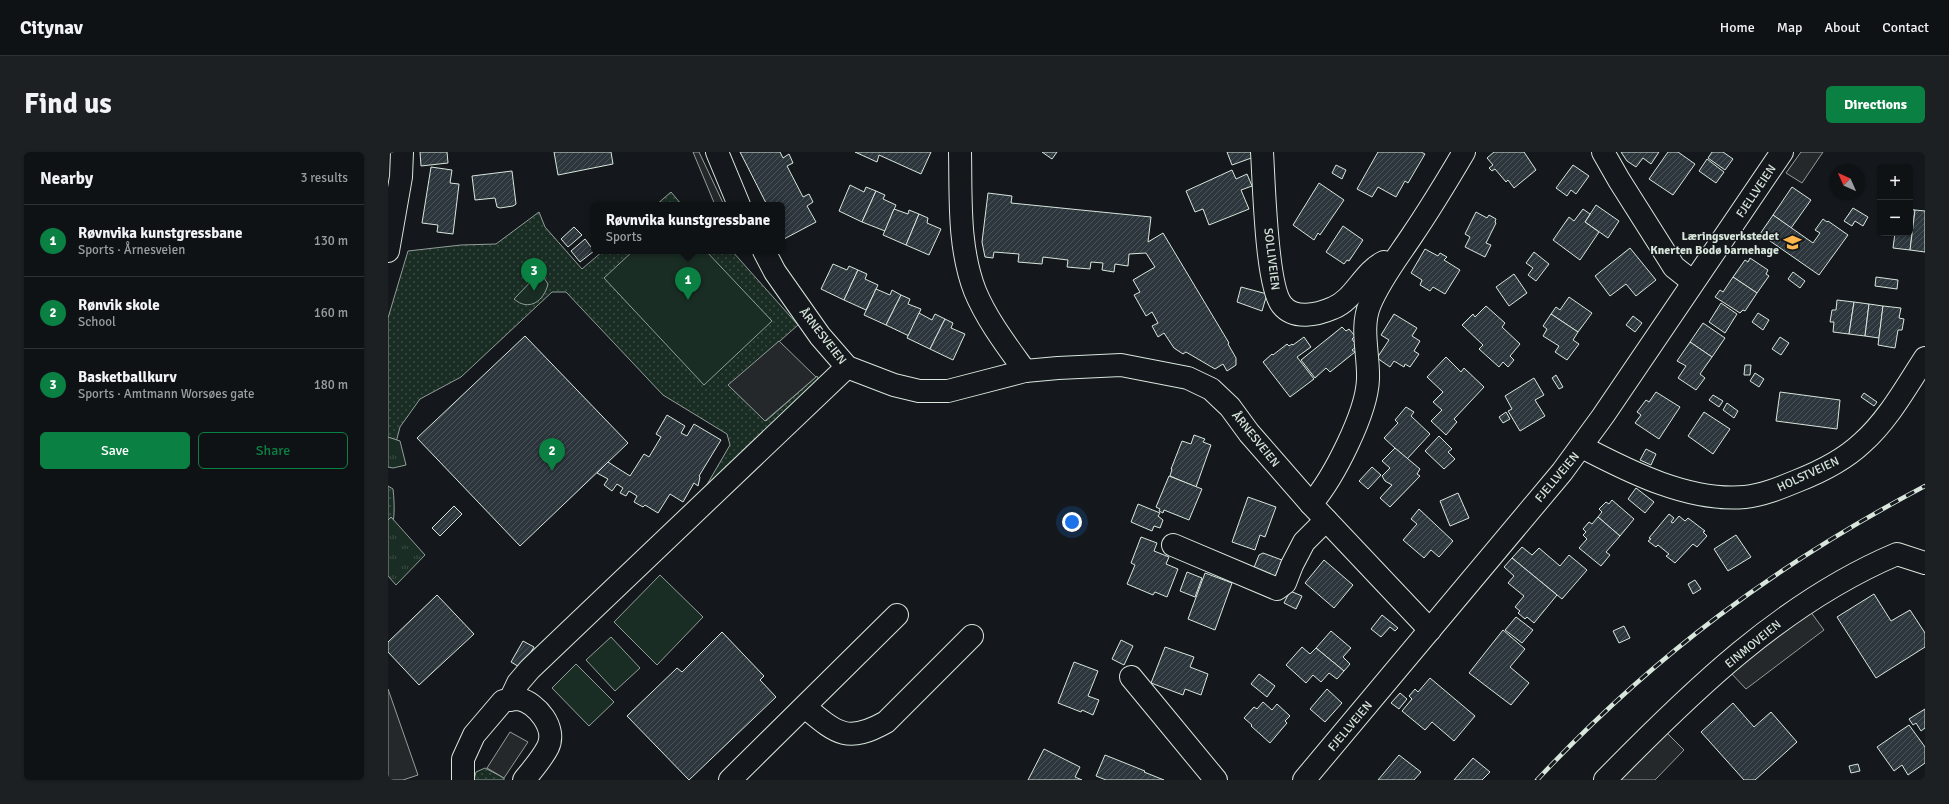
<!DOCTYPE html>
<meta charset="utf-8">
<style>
body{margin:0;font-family:Signika,sans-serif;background:#1d2022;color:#f1f3f6}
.controls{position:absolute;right:12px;top:12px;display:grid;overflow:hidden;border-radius:6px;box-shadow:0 1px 3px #0004}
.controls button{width:36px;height:36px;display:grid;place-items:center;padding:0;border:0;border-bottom:1px solid #2f3234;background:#0f1215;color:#f1f3f6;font:20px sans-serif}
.compass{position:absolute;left:1441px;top:12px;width:36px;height:36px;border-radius:50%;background:#0f1215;box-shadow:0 1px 3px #0004;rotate:315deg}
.you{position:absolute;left:684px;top:370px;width:14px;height:14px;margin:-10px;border:3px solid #fff;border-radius:50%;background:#1a73e8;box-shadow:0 0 0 6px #1a73e833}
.badge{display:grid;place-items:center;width:26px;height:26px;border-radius:50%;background:#0b8043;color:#fff;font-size:13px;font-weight:700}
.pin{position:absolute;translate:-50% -33px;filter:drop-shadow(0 1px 2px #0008)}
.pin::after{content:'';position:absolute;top:21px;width:14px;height:12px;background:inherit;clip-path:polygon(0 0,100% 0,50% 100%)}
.popup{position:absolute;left:203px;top:50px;width:194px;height:52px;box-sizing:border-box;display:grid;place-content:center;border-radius:6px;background:#0f1215;filter:drop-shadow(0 1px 3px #0005);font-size:13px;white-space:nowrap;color:#9b9ea0}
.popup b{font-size:15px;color:#f1f3f6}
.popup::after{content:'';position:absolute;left:50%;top:100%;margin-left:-8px;border:8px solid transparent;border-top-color:#0f1215}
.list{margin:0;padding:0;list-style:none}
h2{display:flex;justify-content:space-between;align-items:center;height:52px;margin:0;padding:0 16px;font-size:17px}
h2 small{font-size:13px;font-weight:400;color:#9b9ea0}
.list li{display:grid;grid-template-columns:26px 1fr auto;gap:12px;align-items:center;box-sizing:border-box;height:72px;padding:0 16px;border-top:1px solid #2f3234}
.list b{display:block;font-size:15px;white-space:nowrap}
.list p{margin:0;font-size:13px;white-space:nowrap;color:#9b9ea0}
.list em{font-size:13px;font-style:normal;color:#9b9ea0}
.actions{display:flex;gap:8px;padding:12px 16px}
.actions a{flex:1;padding:9px 0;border:1px solid #0b8043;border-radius:6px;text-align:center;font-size:14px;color:#0b8043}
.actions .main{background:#0b8043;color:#fff}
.map{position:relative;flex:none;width:1537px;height:628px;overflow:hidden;border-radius:6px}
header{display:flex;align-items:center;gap:24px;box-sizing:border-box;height:56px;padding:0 20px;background:#0f1215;border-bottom:1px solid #2f3234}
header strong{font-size:19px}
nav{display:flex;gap:22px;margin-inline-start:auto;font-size:14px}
.intro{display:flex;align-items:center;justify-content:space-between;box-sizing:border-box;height:96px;padding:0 24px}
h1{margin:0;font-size:28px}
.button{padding:10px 18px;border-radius:6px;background:#0b8043;color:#fff;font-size:14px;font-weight:700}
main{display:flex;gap:24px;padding:0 24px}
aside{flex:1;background:#0f1215;border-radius:6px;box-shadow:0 1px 3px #0004}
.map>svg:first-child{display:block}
</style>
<header>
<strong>Citynav</strong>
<nav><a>Home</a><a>Map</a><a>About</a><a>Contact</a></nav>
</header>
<div class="intro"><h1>Find us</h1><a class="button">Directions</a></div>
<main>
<aside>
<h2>Nearby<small>3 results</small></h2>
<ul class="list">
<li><span class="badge">1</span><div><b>Røvnvika kunstgressbane</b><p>Sports · Årnesveien</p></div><em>130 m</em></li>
<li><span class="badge">2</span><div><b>Rønvik skole</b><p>School</p></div><em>160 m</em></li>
<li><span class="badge">3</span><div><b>Basketballkurv</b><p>Sports · Amtmann Worsøes gate</p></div><em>180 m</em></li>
</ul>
<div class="actions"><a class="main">Save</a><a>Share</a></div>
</aside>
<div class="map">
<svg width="1537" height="628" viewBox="0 0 1537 628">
<defs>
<pattern id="grass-dots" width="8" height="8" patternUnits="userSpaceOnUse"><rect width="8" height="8" fill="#1a2d24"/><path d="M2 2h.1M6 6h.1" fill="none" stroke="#3b4b43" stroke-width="1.8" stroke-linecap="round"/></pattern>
<pattern id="park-tufts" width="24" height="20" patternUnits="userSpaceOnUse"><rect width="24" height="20" fill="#1a2d24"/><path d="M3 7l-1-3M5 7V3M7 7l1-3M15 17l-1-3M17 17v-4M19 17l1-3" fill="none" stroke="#3b4b43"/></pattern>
<pattern id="building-hatch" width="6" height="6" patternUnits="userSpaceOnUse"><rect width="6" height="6" fill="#2c363c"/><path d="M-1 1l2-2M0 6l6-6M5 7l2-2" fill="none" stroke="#4a5358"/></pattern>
</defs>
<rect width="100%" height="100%" fill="#14181c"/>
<g fill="url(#grass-dots)" stroke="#939e99">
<path d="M283 40 294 53H268Z"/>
<path d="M151 60 157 75 194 117 215 99H344L410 173 341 234 378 269 429 224 433 233 310 348 342 293 339 282 275 243 178 140H164L73 225 32 247 12 275 4 306 0 308V166L20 99 73 93 108 92Z"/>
<path d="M0 334 5 337C7 355 7 373 0 389Z"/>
<path d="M97 616 116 626V628H86L88 620Z"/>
</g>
<g fill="url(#park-tufts)" stroke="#939e99">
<path d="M0 285 12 289 18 313 5 316 0 315Z"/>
<path d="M3 365 37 403 8 433 0 424V368Z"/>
</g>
<g fill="#1a2d24" stroke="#939e99">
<path d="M245 99H318L384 169 316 233 216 126Z"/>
<path d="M152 120 160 132C156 149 141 160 126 147Z"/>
<path d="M272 423 315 465 269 513 226 470Z"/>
<path d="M223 485 252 516 227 539 198 508Z"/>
<path d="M188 512 226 550 201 574 164 536Z"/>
</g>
<g fill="#24282b" stroke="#939e99">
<path d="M305 0H311L336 53H327Z"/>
<path d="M1413 0H1435L1414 31 1398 21Z"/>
<path d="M391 189 428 225 377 269 340 233Z"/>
<path d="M1422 459 1436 478 1358 537 1342 520Z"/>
<path d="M0 537 30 623 15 628H0Z"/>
<path d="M122 580 140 590 116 626 99 616Z"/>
<path d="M1278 580 1296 598 1267 628H1230Z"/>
</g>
<g fill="url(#building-hatch)" stroke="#d8e6dc">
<path d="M32 0H59L60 11 33 14Z"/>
<path d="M166 0H223L225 12 170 23Z"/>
<path d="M352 0H392L395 6 401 2 405 11 399 14 415 45 421 42 425 50 419 54 428 70 396 87 394 83V53H379Z"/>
<path d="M467 0H543L533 22 491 3 489 10Z"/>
<path d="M654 0H669L664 7Z"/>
<path d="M839 0H864L866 5 844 13Z"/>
<path d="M990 0H1033L1037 2 1020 31 1017 29 1008 45 990 35 984 45 969 37Z"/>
<path d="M1106 0H1136L1148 18 1126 36 1120 28 1118 30 1107 17 1104 19 1101 16 1105 13 1099 6Z"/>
<path d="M1233 0H1271L1263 12 1255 6 1248 15 1239 9Z"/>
<path d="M1280 0H1290L1307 12 1285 43 1261 27Z"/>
<path d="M1324 0H1335L1345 7 1337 18 1320 6Z"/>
<path d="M1319 7 1336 20 1328 31 1311 19Z"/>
<path d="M948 13 958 18 954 27 944 21Z"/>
<path d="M1185 13 1201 24 1188 42 1183 38 1179 44 1168 36Z"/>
<path d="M43 15 64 18 62 31 71 32 65 82 49 80 50 73 34 71Z"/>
<path d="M844 18 848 27 859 22 864 34 853 38 861 57 821 73 815 57 807 60 798 39Z"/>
<path d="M124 19 128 52 125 54 112 56 109 55 107 46 87 48 84 24Z"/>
<path d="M931 31 956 48 932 83 930 81 926 88 905 73Z"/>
<path d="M462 33 476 40 478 35 488 39 474 70 451 59Z"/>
<path d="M1404 35 1423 48 1403 76 1385 63Z"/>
<path d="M488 39 497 43 495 47 508 53 497 79 474 70Z"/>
<path d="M600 41 624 44 623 51 763 65 760 90 775 81 841 191 840 192 848 206V213L839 219 835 212 827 217 798 200 795 202 786 196 776 181 770 185 764 174 770 171 764 160 758 164 746 143 752 140 745 128 767 115 758 101 741 102 740 114 727 112 726 120 714 118 715 111 703 110 702 117 679 115 680 108 655 105 654 112 630 110 631 102 606 100 605 106 597 105 594 90Z"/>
<path d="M1208 53 1231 69 1220 86 1197 70Z"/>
<path d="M1465 56 1480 65 1475 74 1467 69 1464 74 1456 69Z"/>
<path d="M506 57 520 62 521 58 531 62 518 93 495 83Z"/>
<path d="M1195 57 1202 62 1197 70 1211 80 1192 108 1165 88 1181 65 1186 69Z"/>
<path d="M1522 57 1527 58 1522 98 1505 96 1507 81H1522Z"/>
<path d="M1527 58 1537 59V100L1522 98Z"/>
<path d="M1088 60 1099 66 1101 63 1108 67 1107 70 1108 71 1098 91 1103 93 1097 105 1077 95 1082 85 1077 82Z"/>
<path d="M531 62 540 66 539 71 553 77 541 103 518 93Z"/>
<path d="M1385 63 1425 91 1432 81 1427 78 1435 67 1439 70 1440 69 1460 83 1431 123 1372 82Z"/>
<path d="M955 74 975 88 961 109 959 108 956 112 938 100Z"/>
<path d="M186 75 194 83 180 95 173 87Z"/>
<path d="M197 87 206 99 192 110 183 99Z"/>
<path d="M1242 96 1268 128 1248 144 1238 132 1222 144 1207 124Z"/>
<path d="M1037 97 1050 104 1052 101 1059 105 1056 108 1072 118 1057 142 1045 135 1042 139 1032 133 1034 128 1023 121Z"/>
<path d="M1146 100 1161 112 1148 129 1140 123 1145 116 1138 111Z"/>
<path d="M1362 106 1380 118 1378 122 1381 124 1369 141 1345 125 1357 108 1360 110Z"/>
<path d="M445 112 459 118 461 114 470 118 456 148 433 137Z"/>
<path d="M470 118 479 122 477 127 490 133 478 158 456 148Z"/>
<path d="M1405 120 1417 129 1412 136 1400 127Z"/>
<path d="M1126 122 1139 141 1121 154 1108 135Z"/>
<path d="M1345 125 1369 141 1357 159 1355 158 1352 161 1327 145 1332 138 1335 140Z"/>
<path d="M1488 125 1510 128 1509 137 1487 134Z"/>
<path d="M853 135 879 142 874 159 849 150Z"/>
<path d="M488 137 502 143 504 138 513 143 498 173 476 163Z"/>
<path d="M513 143 522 147 520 152 533 157 521 184 498 173Z"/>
<path d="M1181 145 1204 161 1190 180 1163 162 1168 155 1172 158Z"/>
<path d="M1449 148 1466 150 1461 182 1445 180 1446 170H1442L1444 158H1448Z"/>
<path d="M1466 150 1481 152 1477 184 1461 182Z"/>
<path d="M1333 151 1349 162 1337 181 1321 170Z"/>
<path d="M1481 152 1495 154 1491 186 1477 184Z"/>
<path d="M1098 154 1117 171 1114 175 1132 192 1122 204 1126 208 1120 215 1115 210 1111 215 1091 197 1095 193 1074 173 1085 162 1087 165Z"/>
<path d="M1495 154 1513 156 1511 166 1516 167 1514 178H1510L1507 196 1490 193Z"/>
<path d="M531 161 544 168 547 162 557 167 542 197 519 186Z"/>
<path d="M1370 161 1381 168 1375 178 1364 170Z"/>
<path d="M1006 162 1029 176 1024 184 1032 189 1026 199 1031 202 1022 215 1017 212 1016 215 1006 209 1002 215 989 206 1001 188 993 183Z"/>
<path d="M1163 162 1190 180 1185 188 1191 192 1179 208 1167 200 1171 194 1155 184 1159 177 1155 174Z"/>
<path d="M1245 164 1254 171 1247 180 1238 173Z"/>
<path d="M557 167 565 171 563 176 577 182 565 208 542 197Z"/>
<path d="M1315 171 1337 186 1324 205 1302 190Z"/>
<path d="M954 175 958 179 961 177 967 184 964 187 969 194 964 198 967 200 942 220 938 216 927 226 913 208Z"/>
<path d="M137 184 240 291 132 394 29 286Z"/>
<path d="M916 185 923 195 909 205 926 227 902 245 875 210 884 202 885 203 899 192 901 194 904 192 905 193Z"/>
<path d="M1392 185 1401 191 1393 203 1384 197Z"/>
<path d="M1302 190 1324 205 1312 222 1317 226 1308 238 1290 226 1298 214 1289 209Z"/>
<path d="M1058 205 1073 220 1076 216 1096 235 1066 267 1069 270 1058 283 1043 269 1054 258 1045 250 1055 240 1039 225Z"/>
<path d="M1357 213H1363L1362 223H1356Z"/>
<path d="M1367 221 1376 227 1371 235 1362 229Z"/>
<path d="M1168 223 1175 235 1171 237 1164 226Z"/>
<path d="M1146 226 1156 243 1147 248 1157 264 1132 279 1120 259 1124 257 1117 244Z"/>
<path d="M1268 240 1292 255 1271 287 1247 271 1253 263 1249 260 1258 248 1261 250Z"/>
<path d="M1392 240 1452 248 1449 277 1388 269Z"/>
<path d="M1476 241 1489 250 1486 254 1473 245Z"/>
<path d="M1325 243 1335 249 1331 255 1321 248Z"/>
<path d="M1339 251 1350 259 1346 266 1335 258Z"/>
<path d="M1018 255 1026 260 1023 264 1042 282 1019 307 996 286 1010 271 1007 268Z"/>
<path d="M1118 260 1122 267 1115 271 1111 265Z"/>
<path d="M1316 260 1342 277 1325 302 1300 284Z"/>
<path d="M279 263 297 274 293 281 299 284 306 272 333 288 311 324 312 325 310 334 306 331 295 350 282 342 270 361 257 353 255 355 246 350 249 344 241 339 238 344 232 341 235 336 229 332 224 339 216 333 220 327 209 321 220 310 242 324 256 302 261 305 273 285 268 282Z"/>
<path d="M806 283 817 287 815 290 823 293 808 335 782 324 784 317H783L794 289 803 292Z"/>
<path d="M1051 284 1064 297 1060 300 1067 307 1056 317 1037 299Z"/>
<path d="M1007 296 1032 317 1029 322 1032 324 1002 355 992 346 1004 333 997 329 994 324 1002 316 994 309Z"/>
<path d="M1258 297 1268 302 1263 313 1252 308Z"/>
<path d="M984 315 993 323 980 337 971 329Z"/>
<path d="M781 324 814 337 801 368 776 358 775 361 771 359 772 357 768 355Z"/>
<path d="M1248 336 1266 350 1257 361 1240 347Z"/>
<path d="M1070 341 1081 366 1062 374 1052 349Z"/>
<path d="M860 345 888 355 877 385 872 383 867 398 844 390Z"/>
<path d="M1224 348 1246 367 1232 384 1210 365 1214 360 1211 357 1218 350 1221 352Z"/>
<path d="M750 352 772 361 770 364 775 368 772 376 766 374 764 379 743 370Z"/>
<path d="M66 354 74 362 52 384 44 376Z"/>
<path d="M1031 357 1065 389 1051 405 1043 398 1036 406 1015 388 1029 372 1023 367Z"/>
<path d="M1281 362 1286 366 1283 370 1285 371 1291 364 1297 369 1300 366 1317 379 1315 380 1319 384 1309 395 1305 392 1287 411 1278 404 1281 402 1270 393 1268 395 1260 389 1263 387 1261 386Z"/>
<path d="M1210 365 1232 384 1218 400 1222 403 1213 414 1191 396 1199 387 1195 383 1198 380 1195 377 1201 370 1204 372Z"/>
<path d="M1348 383 1363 405 1340 419 1326 397Z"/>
<path d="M753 385 769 391 766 399 781 405 778 412 790 417 779 445 767 440 765 443 739 432 747 413 743 411Z"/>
<path d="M1134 395 1144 403 1151 396 1172 414 1181 403 1199 418 1174 447 1124 406Z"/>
<path d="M875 401 894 408 888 423 884 425 865 418 871 403Z"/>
<path d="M1124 406 1169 443 1146 471 1139 465 1137 467 1130 461 1132 459 1127 455 1136 444 1120 431 1126 424 1116 415Z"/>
<path d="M936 408 965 433 946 456 917 431Z"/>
<path d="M799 420 814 426 807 445 792 439Z"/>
<path d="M817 421 844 431 827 478 800 467Z"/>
<path d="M1307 428 1313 437 1305 442 1300 432Z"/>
<path d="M902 439 914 444 908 457 896 451Z"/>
<path d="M1486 442 1503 469 1522 458 1537 481V495L1488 526 1449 465Z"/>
<path d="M49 443 86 482 31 533 0 500V490Z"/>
<path d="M994 463 1010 476 1007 479 1002 475 993 485 983 477Z"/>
<path d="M1128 465 1145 478 1134 491 1117 478Z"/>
<path d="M1236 474 1242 486 1231 491 1225 479Z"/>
<path d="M1115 478 1137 497 1122 515 1141 531 1123 553 1081 521Z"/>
<path d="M943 479 963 496 955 505 962 512 956 519 928 496Z"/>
<path d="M334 480 376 524 372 528 388 545 301 628 239 564 289 516 294 520Z"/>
<path d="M733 488 745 494 736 513 724 507Z"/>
<path d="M135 489 146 495 133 516 123 510Z"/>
<path d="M777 495 806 505 802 515 820 522 813 543 797 537 795 543 763 531Z"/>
<path d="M914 495 922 502 928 496 956 519 949 527 941 521 933 530 925 523 918 531 898 513Z"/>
<path d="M686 510 710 519 700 544 711 548 705 563 694 558 693 560 670 551Z"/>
<path d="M871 522 887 534 879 545 863 532Z"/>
<path d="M1042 526 1087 564 1066 589 1044 570 1037 578 1014 559 1024 547 1021 544 1027 537 1030 540Z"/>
<path d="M939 537 954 551 937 570 922 557Z"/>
<path d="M1012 541 1019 547 1011 557 1003 551Z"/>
<path d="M875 550 884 558 889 552 902 564 897 569 899 571 882 591 863 574 864 573 856 566 866 555 869 557Z"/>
<path d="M1345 551 1366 575 1383 560 1409 590 1367 628H1356L1313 580Z"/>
<path d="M1537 557V576L1533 579 1528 571 1525 573 1521 567Z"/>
<path d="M1521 573 1537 595V611L1520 623 1514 613 1506 619 1489 595Z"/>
<path d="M656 597 692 615 687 625 694 628H640Z"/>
<path d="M717 603 757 619 756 620 776 628H718L708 624Z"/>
<path d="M1011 603 1033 620 1026 628H990Z"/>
<path d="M1085 606 1102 620 1094 628H1066Z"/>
<path d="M1470 612 1472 619 1463 621 1461 614Z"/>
</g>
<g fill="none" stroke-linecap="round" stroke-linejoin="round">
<defs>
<g id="minor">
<path d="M329 0 351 53"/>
<path d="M572 0C573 46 570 95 587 139 599 168 619 194 637 219"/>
<path d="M874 0C876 29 878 134 894 153 906 168 929 163 945 156 967 147 975 120 996 110L1001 112"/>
<path d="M1215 0 1231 28 1286 115 1305 130"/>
<path d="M0 99 13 25 14 0"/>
<path d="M376 99 387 120 432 184 459 215 506 233 531 239H560L637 219 670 216 733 213 800 226 823 237 842 255 861 281 923 352 1042 478"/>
<path d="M1194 295C1242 320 1301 350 1357 345 1375 343 1392 336 1409 329 1432 320 1456 308 1474 291 1500 268 1518 235 1537 206"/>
<path d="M923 352C945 327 979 261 980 227 981 203 972 175 982 152 992 128 1009 106 1023 85 1042 57 1059 29 1076 0"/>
<path d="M785 393 889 437 897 431 904 413 916 390 938 368"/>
<path d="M743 525 828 628"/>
<path d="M122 548 130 531 142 517 459 215"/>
<path d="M417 555C448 581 459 592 498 570L584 484"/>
<path d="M75 628V607L86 583 115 549C120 548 126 547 131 547 149 551 169 576 160 595 154 607 144 618 136 628"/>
<path d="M342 628 509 463"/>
<path d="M916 628 1174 320 1215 264 1394 0"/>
<path d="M1217 628C1303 540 1395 450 1509 402L1537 411"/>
</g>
</defs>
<use href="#minor" stroke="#d8e6dc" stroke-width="24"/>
<use href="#minor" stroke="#14181c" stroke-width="22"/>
<defs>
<path id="rail" d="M1149 628C1265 504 1387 413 1537 334"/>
</defs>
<use href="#rail" stroke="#d8e6dc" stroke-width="4.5"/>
<use href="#rail" stroke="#14181c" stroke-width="3" stroke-dasharray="9" stroke-linecap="butt"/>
</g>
<defs>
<symbol id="school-bare" viewBox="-9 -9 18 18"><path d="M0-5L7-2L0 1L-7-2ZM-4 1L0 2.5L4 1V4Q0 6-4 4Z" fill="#ffb74d" stroke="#14181c" stroke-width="2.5" paint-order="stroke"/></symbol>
</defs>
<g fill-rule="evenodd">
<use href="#school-bare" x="1392" y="78" width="25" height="25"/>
</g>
<g text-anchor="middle" stroke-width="3" stroke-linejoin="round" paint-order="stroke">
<g font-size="12" fill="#d8e6dc" stroke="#14181c">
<text transform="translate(1368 39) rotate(-56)" y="4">FJELLVEIEN</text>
<text transform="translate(884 107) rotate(83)" y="4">SOLLIVEIEN</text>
<text transform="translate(435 184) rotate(52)" y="4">ÅRNESVEIEN</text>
<text transform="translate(868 287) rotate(51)" y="4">ÅRNESVEIEN</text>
<text transform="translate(1420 322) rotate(-25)" y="4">HOLSTVEIEN</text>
<text transform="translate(1169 325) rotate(-50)" y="4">FJELLVEIEN</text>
<text transform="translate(1365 492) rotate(-39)" y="4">EINMOVEIEN</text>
<text transform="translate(962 574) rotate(-50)" y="4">FJELLVEIEN</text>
</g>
<g font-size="12" font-weight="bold" fill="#d8e6dc" stroke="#14181c" text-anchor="end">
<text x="1391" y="88">Læringsverkstedet<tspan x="1391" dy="14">Knerten Bodø barnehage</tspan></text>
</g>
</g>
</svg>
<div class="controls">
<button>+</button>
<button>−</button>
</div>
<svg class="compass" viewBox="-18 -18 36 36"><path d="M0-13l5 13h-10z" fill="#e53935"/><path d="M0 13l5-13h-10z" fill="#9b9ea0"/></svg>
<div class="you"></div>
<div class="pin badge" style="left:300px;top:148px">1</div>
<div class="popup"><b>Røvnvika kunstgressbane</b>Sports</div>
<div class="pin badge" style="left:164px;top:319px">2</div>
<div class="pin badge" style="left:146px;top:139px">3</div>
</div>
</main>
